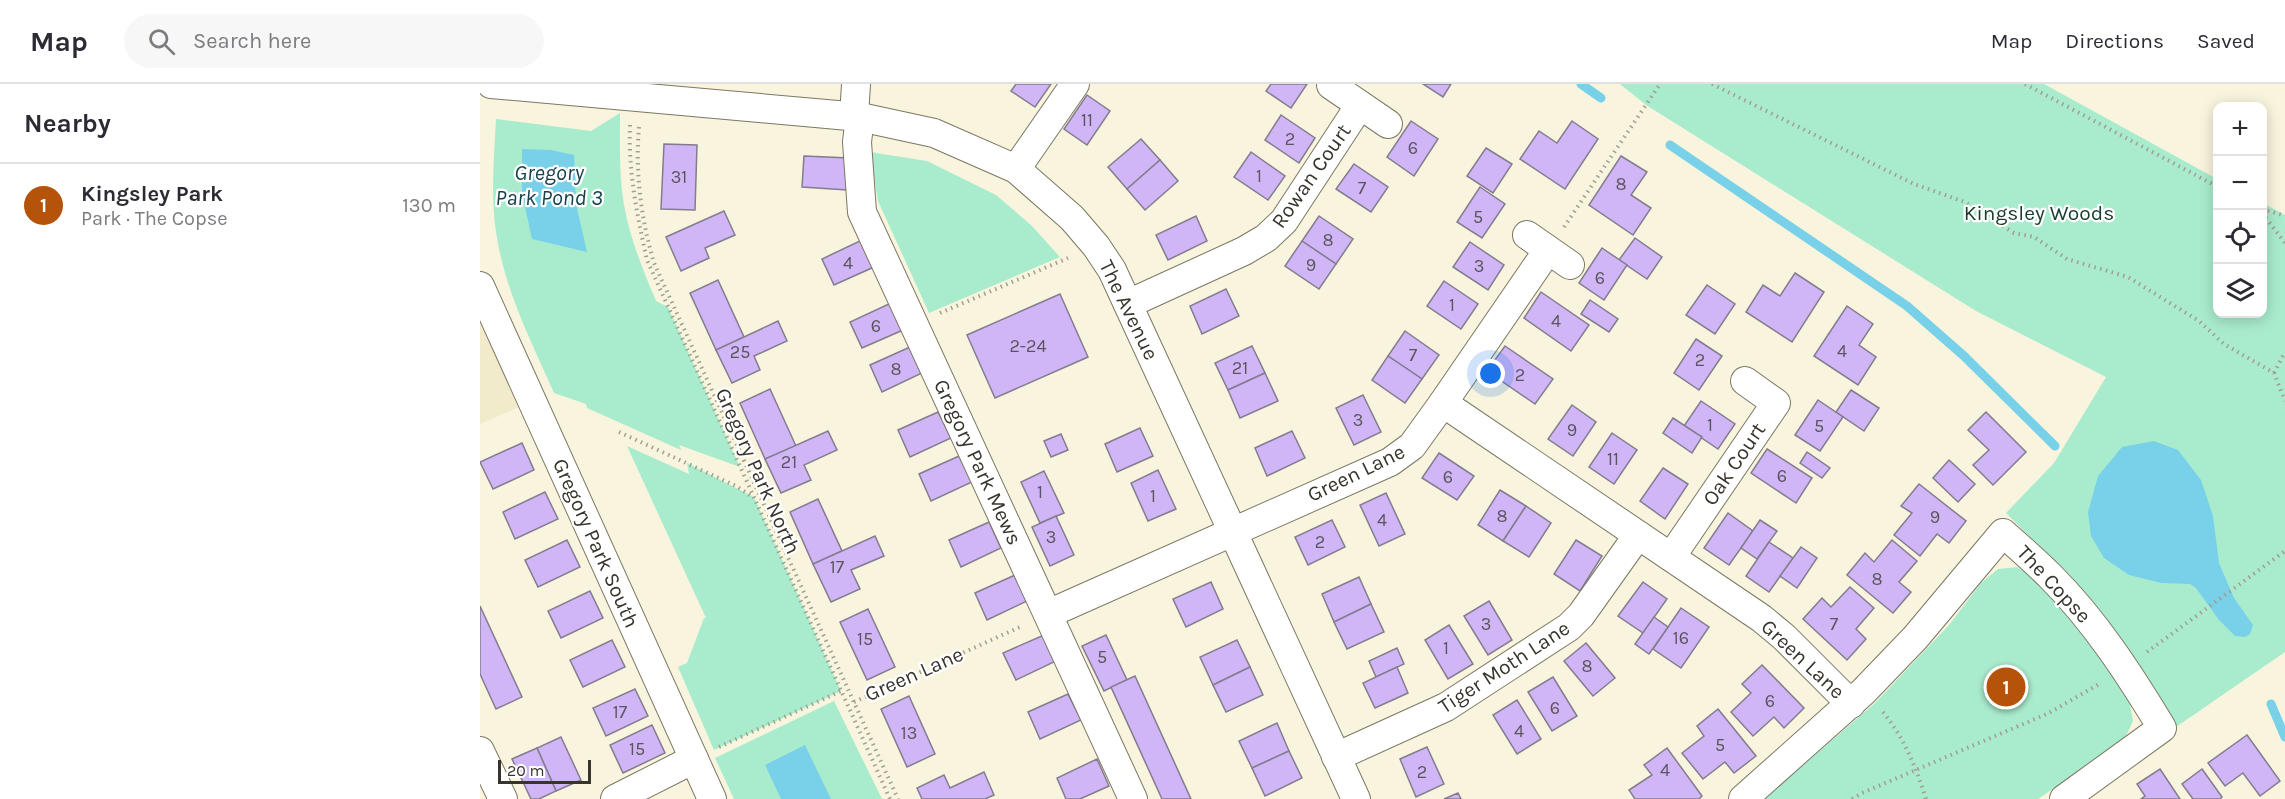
<!DOCTYPE html>
<meta charset="utf-8">
<style>
body{margin:0;font-family:Karla,sans-serif;background:#f7f7f7;color:#2b2b33}
.controls{position:absolute;right:18px;top:18px;display:grid;overflow:hidden;border-radius:12px;box-shadow:0 3px 15px #0003}
.controls button{width:54px;height:54px;display:grid;place-items:center;padding:0;border:0;border-bottom:2px solid #e1e1e2;background:#fff;color:#2b2b33;font:30px sans-serif}
.scale{position:absolute;left:18px;bottom:15px;width:93px;box-sizing:border-box;padding-left:6px;border:3px solid #36342b;border-top:0;font-size:16px;line-height:21px;white-space:nowrap;color:#36342b;-webkit-text-stroke:4px #fff;paint-order:stroke}
.you{position:absolute;left:1011px;top:290px;width:21px;height:21px;margin:-15px;border:4px solid #fff;border-radius:50%;background:#1a73e8;box-shadow:0 0 0 9px #1a73e833}
.badge{display:grid;place-items:center;width:39px;height:39px;border-radius:50%;background:#b45309;color:#fff;font-size:20px;font-weight:700}
.pin{position:absolute;translate:-50% -50%;border:3px solid #fff;box-shadow:0 2px 6px #0006}
.list{margin:0;padding:0;list-style:none}
h2{display:flex;justify-content:space-between;align-items:center;height:78px;margin:0;padding:0 24px;font-size:26px}
h2 small{font-size:20px;font-weight:400;color:#7c7c81}
.list li{display:grid;grid-template-columns:39px 1fr auto;gap:18px;align-items:center;box-sizing:border-box;height:84px;padding:0 24px;border-top:2px solid #e1e1e2}
.list b{display:block;font-size:22px;white-space:nowrap}
.list p{margin:0;font-size:20px;white-space:nowrap;color:#7c7c81}
.list em{font-size:20px;font-style:normal;color:#7c7c81}
.icon{flex:none;width:33px;height:33px;fill:none;stroke:currentColor;stroke-width:2;stroke-linecap:round;stroke-linejoin:round}
.map{position:relative;flex:none;width:1805px;height:715px;overflow:hidden}
header{display:flex;align-items:center;gap:36px;box-sizing:border-box;height:84px;padding:0 30px;background:#fff;border-bottom:2px solid #e1e1e2}
header strong{font-size:28px}
nav{display:flex;gap:33px;margin-inline-start:auto;font-size:21px}
.search{width:420px;height:54px;background:#f7f7f7;display:flex;align-items:center;gap:15px;box-sizing:border-box;padding:0 21px;border-radius:33px;color:#7c7c81;font-size:22px}
main{display:flex}
aside{flex:1;background:#fff}
.map>svg:first-child{display:block}
</style>
<header>
<strong>Map</strong>
<div class="search"><svg class="icon" aria-label="search" viewBox="0 0 24 24"><circle cx="10" cy="10" r="6"/><path d="M15 15l6 6"/></svg>Search here</div>
<nav><a>Map</a><a>Directions</a><a>Saved</a></nav>
</header>
<main>
<aside>
<h2>Nearby<small></small></h2>
<ul class="list">
<li><span class="badge">1</span><div><b>Kingsley Park</b><p>Park · The Copse</p></div><em>130 m</em></li>
</ul>
</aside>
<div class="map">
<svg width="1805" height="715" viewBox="0 0 1805 715">
<rect width="100%" height="100%" fill="#f9f4dd"/>
<path fill="#f1ebcc" d="M0 240 39 323 0 340Z"/>
<g fill="#a9eccd">
<path d="M1140 0H1564L1737 95 1738 230H1782L1783 119 1805 131V568L1696 643 1597 500 1526 429 1574 379 1626 293 1496 227 1166 21Z"/>
<path d="M140 29C140 59 139 91 144 121 150 155 163 186 176 217L188 223 260 383 199 361 201 366 107 324 106 320 74 309C52 259 26 209 17 154 10 115 14 74 16 35L111 47Z"/>
<path d="M390 68 447 77 516 111 551 141 580 173 449 229 398 117Z"/>
<path d="M147 362 209 390 207 379 274 413 361 607 234 666 198 583 207 579 224 534H226Z"/>
<path d="M1537 483 1554 494 1592 533 1649 615 1653 637 1645 654 1626 669 1558 715H1284L1395 619 1469 541 1501 499 1518 485Z"/>
<path d="M354 617 402 715H254L235 674Z"/>
</g>
<g fill="#78d1e8">
<path d="M42 65 71 66 94 71 96 120 107 168 52 155 42 109Z"/>
<path d="M1674 357 1698 366 1721 396 1733 432 1739 479 1754 514 1773 541 1770 550 1765 553 1755 552 1739 536 1716 504 1710 500 1681 499 1649 491 1624 474 1611 452 1608 428 1618 392 1642 363Z"/>
<path d="M325 661 351 715H301L285 681Z"/>
</g>
<g fill="none" stroke-linecap="round" stroke-linejoin="round">
<g stroke="#78d1e8" stroke-width="9">
<path d="M1101 0 1121 14"/>
<path d="M1190 61 1427 222 1484 272 1575 362"/>
<path d="M1791 620 1805 653"/>
</g>
</g>
<g fill="#d0b6f6" stroke="#837c8f" stroke-width="1.5">
<path d="M536 0H571L555 23 531 7Z"/>
<path d="M791 0H827L811 24 786 7Z"/>
<path d="M943 0H971L963 13Z"/>
<path d="M607 11 630 27 607 61 584 45Z"/>
<path d="M801 31 835 54 819 79 785 56Z"/>
<path d="M931 37 958 55 934 92 907 73Z"/>
<path d="M1092 37 1118 55 1085 105 1040 75 1059 47 1077 59Z"/>
<path d="M661 55 680 76 647 105 628 83Z"/>
<path d="M184 60 217 61 215 126 181 125Z"/>
<path d="M1006 64 1032 80 1013 109 987 92Z"/>
<path d="M771 68 805 92 788 116 754 93Z"/>
<path d="M324 72 369 74 367 106 322 103Z"/>
<path d="M1141 72 1167 88 1151 111 1171 124 1153 151 1109 121Z"/>
<path d="M680 76 698 97 665 126 647 105Z"/>
<path d="M874 80 908 103 891 128 856 105Z"/>
<path d="M1000 103 1025 120 1002 154 977 138Z"/>
<path d="M244 127 255 151 225 164 229 174 201 187 186 153Z"/>
<path d="M716 132 727 157 688 176 676 151Z"/>
<path d="M839 132 873 155 856 180 822 157Z"/>
<path d="M1155 154 1182 173 1167 195 1139 176Z"/>
<path d="M382 156 394 183 354 201 342 175Z"/>
<path d="M822 157 856 180 839 205 805 182Z"/>
<path d="M990 158 1024 181 1008 206 973 183Z"/>
<path d="M1122 164 1147 181 1124 216 1099 199Z"/>
<path d="M1315 189 1344 208 1312 258 1266 228 1283 201 1300 212Z"/>
<path d="M238 196 264 253 236 266 210 209Z"/>
<path d="M964 197 998 220 981 245 947 222Z"/>
<path d="M1227 201 1255 220 1235 250 1206 231Z"/>
<path d="M746 205 759 232 722 250 710 222Z"/>
<path d="M1061 208 1109 241 1091 267 1044 234Z"/>
<path d="M580 210 608 273 515 314 487 251Z"/>
<path d="M1110 216 1138 235 1129 248 1101 230Z"/>
<path d="M411 219 423 246 382 264 370 238Z"/>
<path d="M1367 222 1393 240 1379 261 1396 273 1378 301 1334 272Z"/>
<path d="M298 237 307 257 274 272 280 286 252 299 236 266Z"/>
<path d="M925 247 959 271 942 295 908 272Z"/>
<path d="M1216 255 1242 272 1219 306 1194 289Z"/>
<path d="M772 262 785 289 748 306 735 279Z"/>
<path d="M1025 262 1073 295 1055 320 1007 287Z"/>
<path d="M430 263 442 289 402 308 390 281Z"/>
<path d="M908 272 942 295 925 319 892 296Z"/>
<path d="M785 289 798 317 760 334 748 306Z"/>
<path d="M290 305 316 362 285 375 260 319Z"/>
<path d="M1371 306 1399 324 1384 347 1356 328Z"/>
<path d="M883 311 901 348 874 361 856 324Z"/>
<path d="M1338 316 1363 333 1340 367 1315 351Z"/>
<path d="M1221 317 1255 340 1238 365 1204 342Z"/>
<path d="M1092 321 1116 338 1093 372 1068 355Z"/>
<path d="M458 328 471 354 430 373 418 346Z"/>
<path d="M1506 328 1546 368 1513 401 1493 381 1509 366 1488 346Z"/>
<path d="M1193 334 1222 353 1212 369 1183 349Z"/>
<path d="M660 344 673 372 637 388 625 360Z"/>
<path d="M348 347 357 366 324 381 331 396 301 409 285 375Z"/>
<path d="M812 347 825 374 787 392 775 364Z"/>
<path d="M1132 349 1157 366 1134 400 1109 383Z"/>
<path d="M581 350 588 366 571 373 564 357Z"/>
<path d="M42 359 54 386 13 405 0 378Z"/>
<path d="M1287 365 1332 394 1316 419 1271 389Z"/>
<path d="M1327 368 1350 384 1342 394 1320 379Z"/>
<path d="M959 369 994 392 977 416 942 394Z"/>
<path d="M479 372 492 398 451 417 439 390Z"/>
<path d="M1469 376 1495 400 1478 418 1453 394Z"/>
<path d="M1183 384 1208 400 1185 435 1160 417Z"/>
<path d="M678 386 696 425 668 437 651 399Z"/>
<path d="M564 387 584 429 560 439 541 398Z"/>
<path d="M1439 400 1486 437 1469 459 1457 450 1440 472 1414 451 1432 429 1421 422Z"/>
<path d="M1020 406 1046 422 1023 457 998 441Z"/>
<path d="M65 408 78 435 35 455 23 428Z"/>
<path d="M906 409 925 450 899 462 880 421Z"/>
<path d="M338 415 362 467 333 480 310 428Z"/>
<path d="M1046 422 1071 439 1049 473 1023 457Z"/>
<path d="M1248 429 1273 447 1249 481 1224 464Z"/>
<path d="M576 432 594 471 570 482 552 443Z"/>
<path d="M852 436 865 463 828 481 815 453Z"/>
<path d="M1280 436 1297 447 1277 475 1261 464Z"/>
<path d="M509 438 521 464 481 483 469 456Z"/>
<path d="M395 452 404 472 371 486 380 505 351 518 333 480Z"/>
<path d="M87 456 100 483 58 503 45 476Z"/>
<path d="M1096 456 1122 472 1100 507 1074 490Z"/>
<path d="M1412 456 1437 477 1419 498 1431 508 1413 529 1367 491 1385 469 1394 478Z"/>
<path d="M1289 458 1313 474 1289 508 1266 492Z"/>
<path d="M1321 463 1337 474 1317 504 1300 492Z"/>
<path d="M535 491 547 517 507 536 495 509Z"/>
<path d="M879 493 891 520 854 538 842 510Z"/>
<path d="M731 498 743 525 706 543 693 515Z"/>
<path d="M1163 498 1187 515 1163 549 1138 532Z"/>
<path d="M1370 503 1394 524 1376 545 1386 555 1367 576 1323 535 1342 514 1351 523Z"/>
<path d="M110 507 123 534 81 554 68 527Z"/>
<path d="M1009 517 1032 556 1008 571 984 532Z"/>
<path d="M891 520 904 548 867 565 854 538Z"/>
<path d="M0 522 42 613 16 625 0 590Z"/>
<path d="M1201 524 1229 543 1201 584 1173 565Z"/>
<path d="M388 525 415 583 387 596 360 538Z"/>
<path d="M1174 533 1188 543 1169 570 1155 560Z"/>
<path d="M969 541 993 580 968 595 945 556Z"/>
<path d="M564 551 576 577 536 596 523 569Z"/>
<path d="M626 551 647 596 624 607 602 562Z"/>
<path d="M132 556 145 583 103 603 90 576Z"/>
<path d="M757 556 770 583 733 601 720 573Z"/>
<path d="M1106 559 1135 594 1113 612 1084 577Z"/>
<path d="M917 564 924 580 896 593 889 577Z"/>
<path d="M1282 581 1324 624 1304 644 1294 633 1273 652 1251 628 1271 609 1262 600Z"/>
<path d="M770 583 783 611 746 628 733 601Z"/>
<path d="M917 583 928 609 895 624 883 599Z"/>
<path d="M655 592 711 715H682L631 603Z"/>
<path d="M1073 593 1097 632 1072 647 1048 608Z"/>
<path d="M155 605 168 632 126 652 113 624Z"/>
<path d="M588 610 601 636 560 655 548 628Z"/>
<path d="M429 612 455 670 427 683 401 625Z"/>
<path d="M1037 616 1061 655 1037 670 1013 631Z"/>
<path d="M1238 625 1276 672 1254 689 1245 678 1223 695 1202 669 1224 652 1217 642Z"/>
<path d="M797 639 809 667 772 684 759 657Z"/>
<path d="M172 641 185 669 143 689 130 661Z"/>
<path d="M1767 651 1800 697 1780 712 1763 689 1745 702 1728 679Z"/>
<path d="M81 653 101 696 76 707 57 664Z"/>
<path d="M947 663 964 700 936 713 920 675Z"/>
<path d="M57 664 76 707 59 715H51L32 675Z"/>
<path d="M1187 664 1222 712 1219 715H1155L1149 706 1172 691 1164 681Z"/>
<path d="M809 667 822 694 785 712 772 684Z"/>
<path d="M617 675 629 702 600 715H586L577 694Z"/>
<path d="M1680 685 1700 715H1661L1665 712 1657 700Z"/>
<path d="M1722 685 1742 713 1740 715H1713L1702 700Z"/>
<path d="M504 688 514 711 505 715H442L437 704 464 691 470 704Z"/>
<path d="M978 709 981 715H964Z"/>
</g>
<g fill="none" stroke-linecap="round" stroke-linejoin="round">
<defs>
<g id="minor">
<path d="M11 0 380 33 454 49 536 85 592 134 616 162 632 186 876 715"/>
<path d="M851 1 908 40"/>
<path d="M374 33 376 0"/>
<path d="M380 33 377 58 382 128 653 715"/>
<path d="M536 85 595 0"/>
<path d="M1047 151 1090 181"/>
<path d="M0 202 232 715"/>
<path d="M648 220 764 167 786 154 804 137 880 21"/>
<path d="M963 319 1068 166"/>
<path d="M1191 473 1296 319 1265 297"/>
<path d="M568 530 910 378 932 362 963 319 1281 534 1304 553 1371 620"/>
<path d="M0 667 23 715"/>
<path d="M856 673 966 623 1089 543 1101 531 1158 451"/>
<path d="M135 715 214 675"/>
<path d="M1263 715 1383 608 1435 554 1523 449C1539 463 1555 477 1571 493 1615 537 1650 591 1682 644L1584 715"/>
</g>
</defs>
<use href="#minor" stroke="#7b7763" stroke-width="30"/>
<g stroke="#a29f8e" stroke-width="4" stroke-dasharray="1.5 4.5" stroke-linecap="butt">
<path d="M1232 0 1434 100 1485 118 1534 149 1554 153 1587 175 1648 193 1719 237 1744 260 1794 289 1805 317"/>
<path d="M1545 0 1738 103"/>
<path d="M150 41C148 87 157 131 167 176L410 715"/>
<path d="M159 43C155 88 161 135 174 179L418 715"/>
<path d="M1782 125 1802 131"/>
<path d="M1782 129 1805 159"/>
<path d="M1084 143 1180 0"/>
<path d="M460 229 588 174"/>
<path d="M1794 289 1805 268"/>
<path d="M139 348 256 402 273 413"/>
<path d="M1667 568 1805 467"/>
<path d="M374 618 540 543"/>
<path d="M1403 628C1424 654 1436 683 1446 715"/>
<path d="M239 663 361 607"/>
<path d="M1372 715 1382 709 1569 629 1619 600"/>
</g>
<use href="#minor" stroke="#fff" stroke-width="28"/>
</g>
<g text-anchor="middle" stroke-width="4.5" stroke-linejoin="round" paint-order="stroke">
<g font-size="18" fill="#5c545e">
<text x="607" y="42">11</text>
<text x="810" y="61">2</text>
<text x="933" y="70">6</text>
<text x="779" y="98">1</text>
<text x="199" y="99">31</text>
<text x="1141" y="106">8</text>
<text x="882" y="110">7</text>
<text x="998" y="139">5</text>
<text x="848" y="162">8</text>
<text x="368" y="185">4</text>
<text x="831" y="187">9</text>
<text x="999" y="188">3</text>
<text x="1120" y="200">6</text>
<text x="972" y="227">1</text>
<text x="1076" y="243">4</text>
<text x="396" y="248">6</text>
<text x="548" y="268">2-24</text>
<text x="1362" y="273">4</text>
<text x="260" y="274">25</text>
<text x="933" y="277">7</text>
<text x="1220" y="282">2</text>
<text x="760" y="290">21</text>
<text x="416" y="291">8</text>
<text x="1040" y="297">2</text>
<text x="878" y="342">3</text>
<text x="1230" y="347">1</text>
<text x="1339" y="348">5</text>
<text x="1092" y="352">9</text>
<text x="1133" y="381">11</text>
<text x="309" y="384">21</text>
<text x="1302" y="398">6</text>
<text x="968" y="399">6</text>
<text x="560" y="414">1</text>
<text x="673" y="418">1</text>
<text x="1022" y="438">8</text>
<text x="1455" y="439">9</text>
<text x="902" y="442">4</text>
<text x="571" y="459">3</text>
<text x="840" y="464">2</text>
<text x="357" y="489">17</text>
<text x="1397" y="501">8</text>
<text x="1006" y="546">3</text>
<text x="1354" y="546">7</text>
<text x="1201" y="560">16</text>
<text x="385" y="561">15</text>
<text x="966" y="570">1</text>
<text x="622" y="579">5</text>
<text x="1107" y="588">8</text>
<text x="1290" y="623">6</text>
<text x="1075" y="630">6</text>
<text x="140" y="634">17</text>
<text x="1039" y="653">4</text>
<text x="429" y="655">13</text>
<text x="1240" y="667">5</text>
<text x="157" y="671">15</text>
<text x="1185" y="692">4</text>
<text x="942" y="694">2</text>
</g>
<g font-size="21" fill="#36342b" stroke="#fff">
<text transform="translate(831 92) rotate(-55)" y="7">Rowan Court</text>
<text transform="translate(649 226) rotate(64)" y="7">The Avenue</text>
<text transform="translate(498 378) rotate(65)" y="7">Gregory Park Mews</text>
<text transform="translate(1254 380) rotate(-56)" y="7">Oak Court</text>
<text transform="translate(278 387) rotate(66)" y="7">Gregory Park North</text>
<text transform="translate(876 389) rotate(-26)" y="7">Green Lane</text>
<text transform="translate(116 459) rotate(66)" y="7">Gregory Park South</text>
<text transform="translate(1574 500) rotate(47)" y="7">The Copse</text>
<text transform="translate(1323 575) rotate(43)" y="7">Green Lane</text>
<text transform="translate(1024 583) rotate(-33)" y="7">Tiger Moth Lane</text>
<text transform="translate(434 590) rotate(-24)" y="7">Green Lane</text>
</g>
<g font-size="21" fill="#1b3d2f" stroke="#fff">
<text x="1559" y="136">Kingsley Woods</text>
</g>
<g font-size="22" font-style="italic" fill="#18414b" stroke="#fff">
<text x="69" y="96">Gregory<tspan x="69" dy="25">Park Pond 3</tspan></text>
</g>
</g>
</svg>
<div class="controls">
<button>+</button>
<button>−</button>
<button><svg class="icon" aria-label="locate" viewBox="0 0 24 24"><circle cx="12" cy="12" r="6"/><path d="M12 2v4M12 18v4M2 12h4M18 12h4"/></svg></button>
<button><svg class="icon" aria-label="layers" viewBox="0 0 24 24"><path d="M12 4l9 5-9 5-9-5zM3 14l9 5 9-5"/></svg></button>
</div>
<div class="scale">20 m</div>
<div class="you"></div>
<div class="pin badge" style="left:1526px;top:603px">1</div>
</div>
</main>
